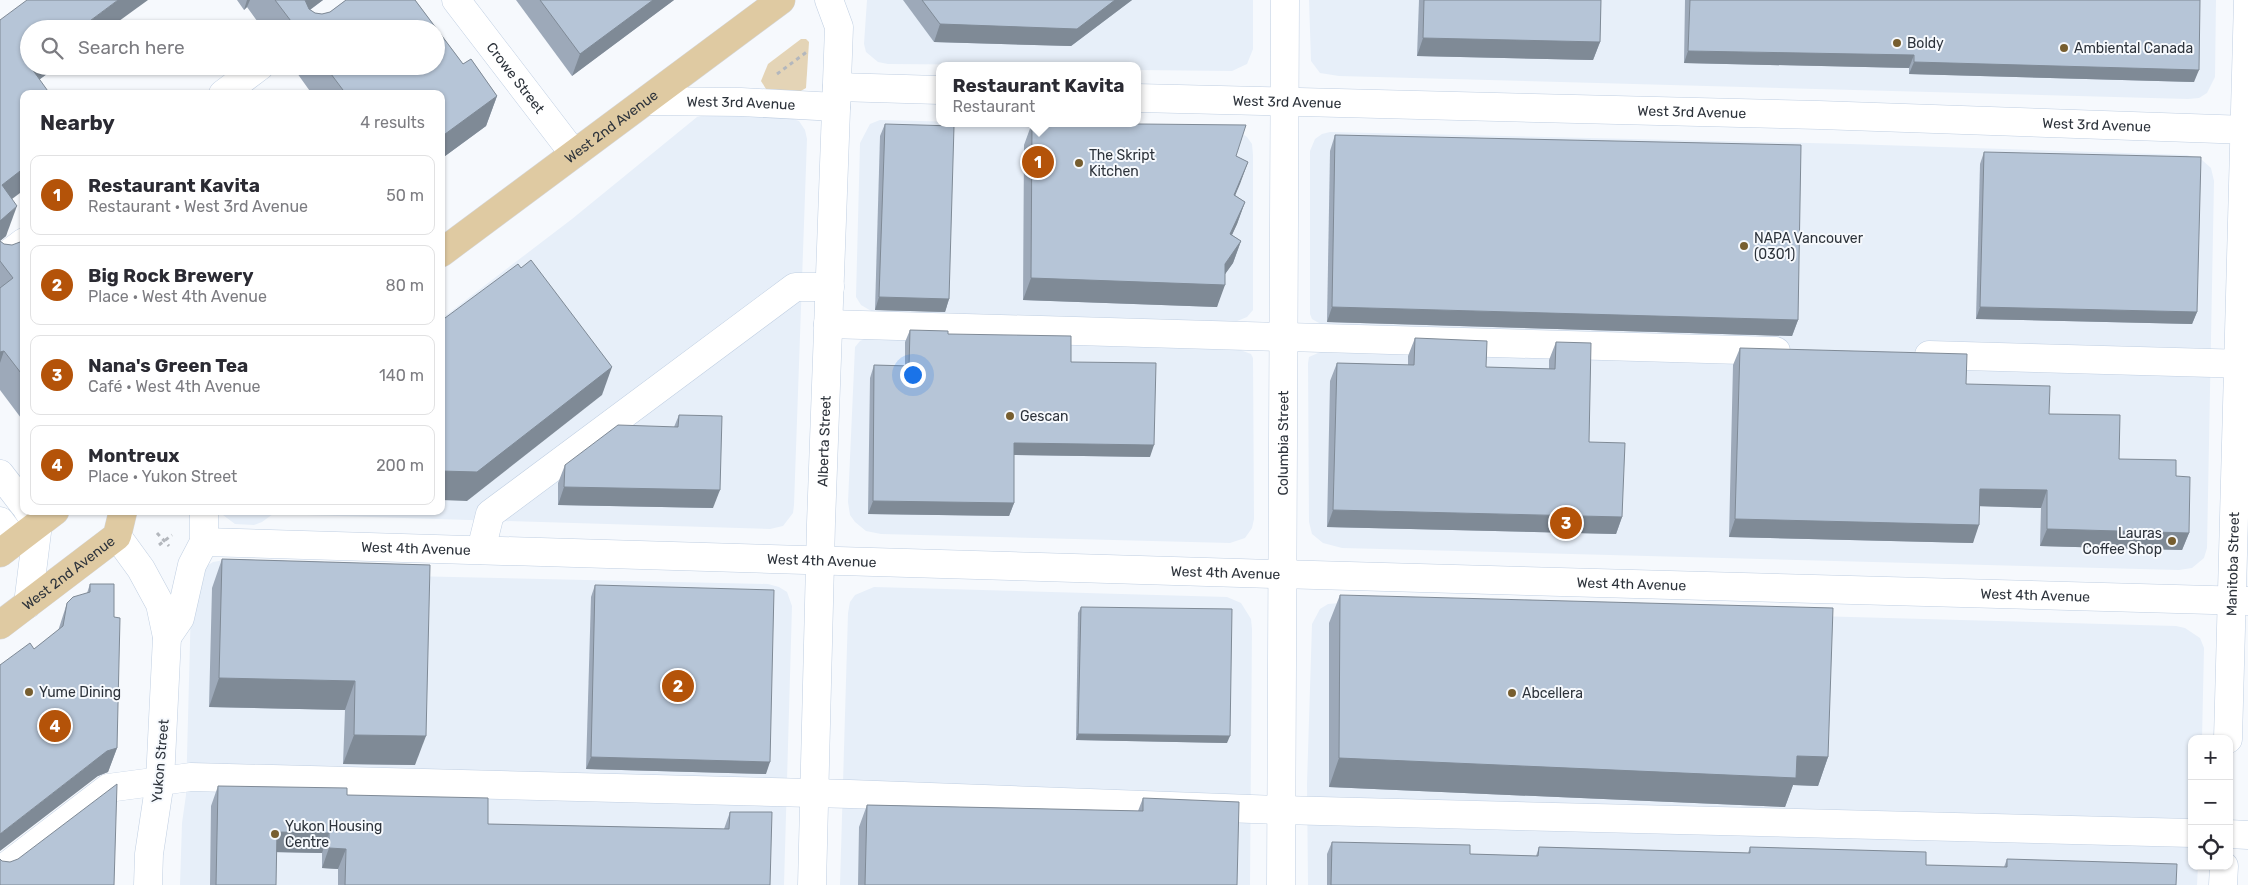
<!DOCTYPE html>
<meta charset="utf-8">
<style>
body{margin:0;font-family:Rubik,sans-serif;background:#f2f2f3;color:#2b2b33}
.controls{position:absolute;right:15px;bottom:15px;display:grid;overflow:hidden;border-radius:10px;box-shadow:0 1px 4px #0004}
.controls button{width:45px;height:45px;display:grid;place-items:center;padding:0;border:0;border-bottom:1px solid #e1e1e2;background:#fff;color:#2b2b33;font:25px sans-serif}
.you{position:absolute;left:912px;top:374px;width:18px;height:18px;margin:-12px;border:4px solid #fff;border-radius:50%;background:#1a73e8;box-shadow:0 0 0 8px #1a73e833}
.badge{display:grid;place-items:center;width:32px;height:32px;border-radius:50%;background:#b45309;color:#fff;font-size:16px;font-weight:700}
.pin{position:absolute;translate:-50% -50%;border:2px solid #fff;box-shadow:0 1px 5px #0006}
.popup{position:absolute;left:936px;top:62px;width:205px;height:65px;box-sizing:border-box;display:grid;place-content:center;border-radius:10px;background:#fff;filter:drop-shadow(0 1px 4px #0005);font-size:16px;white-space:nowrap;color:#7c7c81}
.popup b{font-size:19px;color:#2b2b33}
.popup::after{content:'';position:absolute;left:50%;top:100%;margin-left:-10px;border:10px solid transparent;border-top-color:#fff}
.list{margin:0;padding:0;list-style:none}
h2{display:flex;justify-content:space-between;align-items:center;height:65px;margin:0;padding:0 20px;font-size:21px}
h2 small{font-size:16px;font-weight:400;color:#7c7c81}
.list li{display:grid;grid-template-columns:32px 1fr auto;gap:15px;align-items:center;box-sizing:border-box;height:80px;margin:0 10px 10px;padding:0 10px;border:1px solid #e1e1e2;border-radius:10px}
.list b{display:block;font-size:19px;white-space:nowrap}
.list p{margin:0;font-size:16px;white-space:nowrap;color:#7c7c81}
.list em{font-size:16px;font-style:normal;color:#7c7c81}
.icon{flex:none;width:28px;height:28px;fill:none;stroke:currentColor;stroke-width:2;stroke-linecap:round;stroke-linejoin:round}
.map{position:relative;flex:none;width:2248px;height:885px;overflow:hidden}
.search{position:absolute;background:#fff;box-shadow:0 1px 4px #0004;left:20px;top:20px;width:425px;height:55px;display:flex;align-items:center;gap:12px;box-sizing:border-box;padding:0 18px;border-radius:28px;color:#7c7c81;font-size:19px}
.panel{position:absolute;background:#fff;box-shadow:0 1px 4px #0004;left:20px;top:90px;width:425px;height:425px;border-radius:10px}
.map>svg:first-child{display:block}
</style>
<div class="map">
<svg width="2248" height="885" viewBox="0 0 2248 885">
<rect width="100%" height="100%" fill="#f6f9fd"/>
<g fill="#e7eff9">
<path d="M867 0H1253V49L1247 64 1232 71 1137 70V66L888 64 878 62 866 52 864 44Z"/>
<path d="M1309 0H2216L2215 77 2207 93 2199 98 2188 99 1339 76 1320 73 1311 61Z"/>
<path d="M705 115H781L799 121 805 130 807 139 794 505 793 513 783 526 770 529 273 514 262 522 254 525 235 524 223 515 221 511H441V319L572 219 697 117Z"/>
<path d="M880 120 1157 127 1240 132 1247 137 1252 144 1253 155V310L1247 317 1235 322V348L1251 354 1253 358 1254 519 1252 528 1245 538 1230 543 881 534 866 531 855 522 850 515 848 502 855 347 860 341 871 336 873 312 861 305 856 297 860 143 870 124Z"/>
<path d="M1330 132 1850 144 2187 155 2202 160 2211 168 2214 181 2207 548 2204 558 2192 568 2179 570 1342 548 1323 543 1312 534 1309 522 1308 363 1309 357 1327 349 1326 327 1312 319 1310 314V151L1315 139 1322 134Z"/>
<path d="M224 560H255L272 573 768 584 779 587 787 592 792 606 784 885H180L182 823 186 795 191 604 205 567 213 562Z"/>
<path d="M874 587 1227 597 1241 603 1251 619 1252 629 1250 885H840L848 613 850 602 855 595Z"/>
<path d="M1340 603 2176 626 2185 628 2200 638 2204 648 2202 739H2192V866H2198L2197 885H1308L1307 784 1312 624 1320 609 1328 604Z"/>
</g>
<path fill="#e4d4b6" d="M801 39H806L809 42 806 88 799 92 766 89 761 81 768 64Z"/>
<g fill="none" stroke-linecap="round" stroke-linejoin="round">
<defs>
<g id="minor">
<path id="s1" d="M456 0 574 154"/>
<path d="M837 87 939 90"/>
<path d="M223 94 260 66"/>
<path id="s2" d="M1137 98 1819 115 2248 130"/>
<path id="s3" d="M646 101 741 102 836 107"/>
<path d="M0 260 24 242"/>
<path d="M828 324 1776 351"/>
<path d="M1929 355 2248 364"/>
<path d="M0 474 24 505"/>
<path d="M0 521 15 541"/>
<path d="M117 536 141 569 160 604 167 637 160 781 149 854 148 885"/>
<path id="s4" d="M204 542 1240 573 2248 601"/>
<path d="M481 550 490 514 795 287H830"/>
<path d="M28 604 38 524 28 511"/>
<path d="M167 637 180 618 192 565 204 542V511"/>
<path id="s5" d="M2228 739 2248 0"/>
<path d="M2229 834 2248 835"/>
<path d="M0 871 108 788 191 777 850 794 1281 810 2192 833"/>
<path id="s6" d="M812 885 821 523 839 27 829 0"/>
<path id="s7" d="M1281 885 1285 0"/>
<path d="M2223 885 2224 866"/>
</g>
<g id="major">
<path id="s8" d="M441 253 781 0"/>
<path d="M0 553 55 511"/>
<path id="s9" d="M0 625 117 536 123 511"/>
</g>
</defs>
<use href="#minor" stroke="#c0cfe2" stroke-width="29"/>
<use href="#major" stroke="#d5d6d8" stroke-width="29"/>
<g stroke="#b3b7bd" stroke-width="3" stroke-dasharray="4 4" stroke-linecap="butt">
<path d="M777 74 808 51"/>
<path d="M157 533 169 546"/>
<path d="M159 545 172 535"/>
</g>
<use href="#minor" stroke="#fff" stroke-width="28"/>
<use href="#major" stroke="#dfcaa2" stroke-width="28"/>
</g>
<g fill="#9da9b9">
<path d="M237 0H323L310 10 315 13 322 14 330 12 346 0H415L463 64 471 59 497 96 486 126 441 159V94H312L292 66H436V29H263L247 7 244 10Z"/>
<path d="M516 0H674L572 76Z"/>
<path d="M903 0H1132L1071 46 934 42Z"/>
<path d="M1419 0H1601L1600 42 1593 60 1417 56Z"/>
<path d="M1685 0H2200L2194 82 1909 74V68L1684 63Z"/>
<path d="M0 20 29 66H58L40 79 12 199 6 236 0 241 4 244 24 247V422L0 390Z"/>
<path d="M1032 123 1236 156 1248 162 1235 195 1245 202 1237 224 1232 235 1241 241 1233 263 1225 274 1217 307 1023 300 1024 145Z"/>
<path d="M885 124 949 299 945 312 875 310 880 136Z"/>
<path d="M1335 135 1798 320 1792 336 1327 322 1330 151Z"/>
<path d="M1984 152 2197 312 2192 324 1976 319 1980 164Z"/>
<path d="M910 330 948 334 1071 362 1150 457 1014 455V503L1009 516 868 514 870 378 874 365 905 366V342Z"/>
<path d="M1415 338 1486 367 1549 369V360L1556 342 1589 442 1622 517 1616 534 1327 527 1330 381 1337 363 1408 365V356Z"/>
<path d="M1740 348 1966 384 2049 414 2119 459 2176 476 2189 533 2182 550 2040 546 2041 508 1979 506 1973 543 1729 537 1733 365Z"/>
<path d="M679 415 713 508 558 505V483L565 465 674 427Z"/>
<path d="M222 559 430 565 415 765 343 764 345 710 209 707 212 588Z"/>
<path d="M90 584 114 617 117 748 108 772 98 776 34 649 58 631 67 603 87 593Z"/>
<path d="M595 585 766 774 586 769 591 597Z"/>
<path d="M1340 595 1828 757 1818 786 1793 785 1785 807 1329 787V623Z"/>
<path d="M1081 607 1227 743 1076 740 1078 613Z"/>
<path d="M218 786 347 795 488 824 724 829 730 812 770 885H338V869L322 868V853L276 852V885H210L211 806Z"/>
<path d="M1143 798 1237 885H858L859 827 867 805 1138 811Z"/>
<path d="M1332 842 1470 854 1536 856 1539 847 1748 853 1750 847 1926 865 2004 867 2007 859 2176 885H1327V854Z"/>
</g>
<g fill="#7f8a96">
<path d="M118 0H148L108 29H79Z"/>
<path d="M247 0H250L247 7 244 10Z"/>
<path d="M304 0H323L300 17Z"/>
<path d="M653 0H674L572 76 580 54Z"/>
<path d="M1115 0H1132L1071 46 934 42 940 24Z"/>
<path d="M1423 38 1600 42 1593 60 1417 56Z"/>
<path d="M1688 51 1914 55 1909 68 1684 63Z"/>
<path d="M1914 62 2199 70 2194 82 1909 74Z"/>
<path d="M29 66H58L18 95Z"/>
<path d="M497 96 486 126 441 159V137Z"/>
<path d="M1248 162 1240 184 1226 217 1234 195Z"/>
<path d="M24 168V190L0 208 2 185Z"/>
<path d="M1245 202 1237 224 1222 256 1230 234Z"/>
<path d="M17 206 6 236 0 241V221Z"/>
<path d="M1241 241 1233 263 1218 284 1225 285 1217 307 1023 300 1031 278 1225 264Z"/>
<path d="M879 297 949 299 945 312 875 310Z"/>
<path d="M1332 307 1798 320 1792 336 1327 322Z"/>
<path d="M1980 307 2197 312 2192 324 1976 319Z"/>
<path d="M4 351 0 363V352Z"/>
<path d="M612 367 602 395 467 501 441 500V471Z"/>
<path d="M1014 443 1154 445 1150 457 1010 455Z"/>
<path d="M564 487 720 490 713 508 558 505Z"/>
<path d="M1980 489 2047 490 2041 508 1974 506Z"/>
<path d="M873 501 1014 503 1009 516 868 514Z"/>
<path d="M1333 510 1622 517 1616 534 1327 527Z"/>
<path d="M1735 519 1979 525 1973 543 1729 537Z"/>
<path d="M2047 529 2189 533 2182 550 2040 546Z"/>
<path d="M219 678 355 681 345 710 209 707Z"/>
<path d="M1078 734 1230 736 1227 743 1076 740Z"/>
<path d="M354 735 426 736 415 765 343 764Z"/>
<path d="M117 748 108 772 98 776 0 851V834L107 751Z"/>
<path d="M1797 756 1828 757 1818 786 1793 785 1785 807 1329 787 1339 758Z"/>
<path d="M591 757 770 762 766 774 586 769Z"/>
<path d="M277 832 329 833 322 853 270 852Z"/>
<path d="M329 848 346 849 338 869 322 868Z"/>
</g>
<g fill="#b6c5d7" stroke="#7f8a96">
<path d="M27 0H118L79 29H29V66H30L50 94H24V168L2 185 17 206 0 221V20Z"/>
<path d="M275 0H305L309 9 315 13 322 14 330 12 346 0H415L463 64 471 59 497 96 441 137V94H346L325 66H436V29H297Z"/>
<path d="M540 0H653L580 54Z"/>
<path d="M922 0H1115L1077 29 940 24Z"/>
<path d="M1424 0H1601L1600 42 1423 38Z"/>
<path d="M1690 0H2200L2199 70 1914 62V55L1688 51Z"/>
<path d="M1032 123 1246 125 1236 156 1248 162 1234 195 1245 202 1230 234 1241 241 1225 264V285L1031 278Z"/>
<path d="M885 124 954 126 949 299 879 297Z"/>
<path d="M1335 135 1801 145 1798 320 1332 307Z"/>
<path d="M1984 152 2201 157 2197 312 1980 307Z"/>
<path d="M0 241 4 244 12 245 20 242 24 247V377L4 351 0 352V288L13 278 0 261Z"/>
<path d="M531 260 612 367 477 472 441 471V321L518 264 521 268Z"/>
<path d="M910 330 948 331V334L1071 336V362L1156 363 1154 445 1014 443V503L873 501 874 365 909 366Z"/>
<path d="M1415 338 1487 341 1486 367 1555 369 1556 342 1591 343 1589 442 1625 443 1622 517 1333 510 1337 363 1414 365Z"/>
<path d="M1740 348 1967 354 1966 384 2050 386 2049 414 2120 415 2119 459 2176 460V476L2190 477 2189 533 2047 529V490L1980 489 1979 525 1735 519Z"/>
<path d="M679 415 722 416 720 490 564 487 565 465 618 425 678 427Z"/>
<path d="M222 559 430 565 426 736 354 735 355 681 219 678Z"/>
<path d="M90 584H114V617L120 618 117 748 107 751 0 834V665L30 643 34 649 63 626 67 603 73 597 90 592Z"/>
<path d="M595 585 774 590 770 762 591 757Z"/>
<path d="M1340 595 1833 608 1828 757 1797 756 1796 778 1339 758Z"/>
<path d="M1081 607 1232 609 1230 736 1078 734Z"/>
<path d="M117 784 114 885H0V859L2 861 10 862 18 859Z"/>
<path d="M218 786 347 788V795L488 798V824L729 829 730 812H772L770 885H345L346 849 329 848V833L277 832 276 885H216Z"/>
<path d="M1143 798 1239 802 1237 885H865L867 805 1143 811Z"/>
<path d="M1332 842 1470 845V854L1538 856 1539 847 1750 853V847L1926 852V865L2007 867V859L2177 864 2176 885H1331Z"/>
</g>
<g fill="#775e2f" stroke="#f6f9fd" stroke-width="2">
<circle cx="1897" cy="43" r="5"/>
<circle cx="2064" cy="48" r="5"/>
<circle cx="1079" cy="163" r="5"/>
<circle cx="1744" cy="246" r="5"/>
<circle cx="1010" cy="416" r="5"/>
<circle cx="2172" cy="541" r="5"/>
<circle cx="29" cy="692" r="5"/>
<circle cx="1512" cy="693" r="5"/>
<circle cx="275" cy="834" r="5"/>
</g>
<g text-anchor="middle" stroke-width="4" stroke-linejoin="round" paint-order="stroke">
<g font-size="14" fill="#2d333b" stroke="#f6f9fd" text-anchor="start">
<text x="1907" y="48">Boldy</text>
<text x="2074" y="53">Ambiental Canada</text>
<text x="1089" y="160">The Skript<tspan x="1089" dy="16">Kitchen</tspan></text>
<text x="1754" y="243">NAPA Vancouver<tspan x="1754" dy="16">(0301)</tspan></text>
<text x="1020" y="421">Gescan</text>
<text x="2162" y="538" text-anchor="end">Lauras<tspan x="2162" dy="16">Coffee Shop</tspan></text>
<text x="39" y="697">Yume Dining</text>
<text x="1522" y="698">Abcellera</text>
<text x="285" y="831">Yukon Housing<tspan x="285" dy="16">Centre</tspan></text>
</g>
<g font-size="14" fill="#2d333b" stroke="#f6f9fd">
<text dy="5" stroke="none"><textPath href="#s1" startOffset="98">Crowe Street</textPath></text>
<text dy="5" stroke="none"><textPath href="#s2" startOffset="150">West 3rd Avenue</textPath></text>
<text dy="5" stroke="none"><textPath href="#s3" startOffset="95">West 3rd Avenue</textPath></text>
<text dy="5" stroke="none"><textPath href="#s2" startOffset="555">West 3rd Avenue</textPath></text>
<text dy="5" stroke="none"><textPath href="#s2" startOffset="960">West 3rd Avenue</textPath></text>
<text dy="5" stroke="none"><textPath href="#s8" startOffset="212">West 2nd Avenue</textPath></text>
<text dy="5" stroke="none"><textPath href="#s6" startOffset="444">Alberta Street</textPath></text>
<text dy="5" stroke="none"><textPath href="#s7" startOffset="442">Columbia Street</textPath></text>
<text dy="5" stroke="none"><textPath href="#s4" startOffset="212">West 4th Avenue</textPath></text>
<text dy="5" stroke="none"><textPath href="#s4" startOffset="618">West 4th Avenue</textPath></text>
<text dy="5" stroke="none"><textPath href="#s5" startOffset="175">Manitoba Street</textPath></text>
<text dy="5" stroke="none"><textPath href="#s9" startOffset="86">West 2nd Avenue</textPath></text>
<text dy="5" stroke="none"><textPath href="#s4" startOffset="1022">West 4th Avenue</textPath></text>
<text dy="5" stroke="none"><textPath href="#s4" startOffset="1428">West 4th Avenue</textPath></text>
<text dy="5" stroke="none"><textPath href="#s4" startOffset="1832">West 4th Avenue</textPath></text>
<text transform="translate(160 761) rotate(-85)" y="5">Yukon Street</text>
</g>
</g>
</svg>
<div class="controls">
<button>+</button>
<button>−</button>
<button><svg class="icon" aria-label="locate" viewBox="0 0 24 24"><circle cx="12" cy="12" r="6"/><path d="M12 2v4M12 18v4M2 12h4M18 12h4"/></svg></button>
</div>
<div class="you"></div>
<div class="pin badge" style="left:1038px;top:162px">1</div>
<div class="popup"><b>Restaurant Kavita</b>Restaurant</div>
<div class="pin badge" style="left:678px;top:686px">2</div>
<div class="pin badge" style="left:1566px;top:523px">3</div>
<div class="pin badge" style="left:55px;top:726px">4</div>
<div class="search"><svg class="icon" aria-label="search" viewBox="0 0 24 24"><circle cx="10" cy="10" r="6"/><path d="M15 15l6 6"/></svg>Search here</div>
<section class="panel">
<h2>Nearby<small>4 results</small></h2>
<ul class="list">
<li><span class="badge">1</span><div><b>Restaurant Kavita</b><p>Restaurant · West 3rd Avenue</p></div><em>50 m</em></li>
<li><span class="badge">2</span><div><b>Big Rock Brewery</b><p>Place · West 4th Avenue</p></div><em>80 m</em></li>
<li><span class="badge">3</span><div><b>Nana's Green Tea</b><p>Café · West 4th Avenue</p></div><em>140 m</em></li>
<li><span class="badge">4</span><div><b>Montreux</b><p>Place · Yukon Street</p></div><em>200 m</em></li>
</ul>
</section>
</div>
